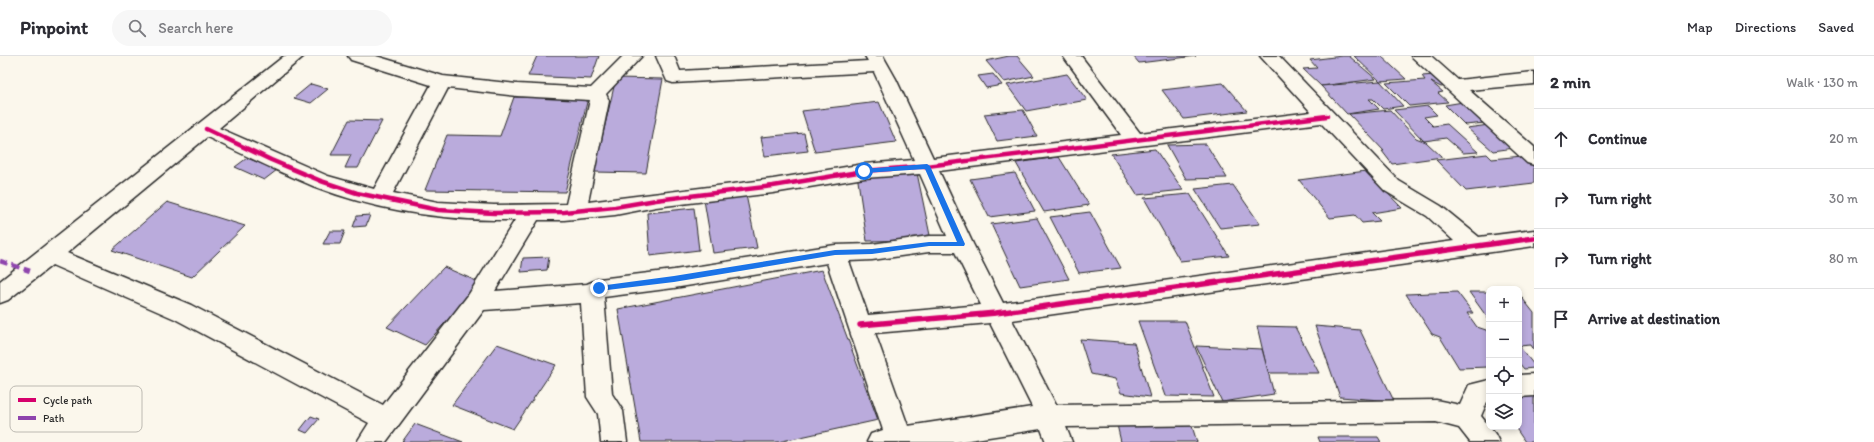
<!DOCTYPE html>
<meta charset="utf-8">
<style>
body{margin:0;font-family:Itim,sans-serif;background:#f7f7f7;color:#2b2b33}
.controls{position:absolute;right:12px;bottom:12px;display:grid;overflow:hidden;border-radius:8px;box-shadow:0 2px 6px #0003}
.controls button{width:36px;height:36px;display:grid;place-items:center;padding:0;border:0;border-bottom:1px solid #e1e1e2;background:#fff;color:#2b2b33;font:20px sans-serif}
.stop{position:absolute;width:12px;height:12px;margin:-9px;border:3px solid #1a73e8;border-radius:50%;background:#fff}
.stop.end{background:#1a73e8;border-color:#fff;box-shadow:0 1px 4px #0008}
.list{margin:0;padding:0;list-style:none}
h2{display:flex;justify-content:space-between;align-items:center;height:52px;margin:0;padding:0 16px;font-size:17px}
h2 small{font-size:13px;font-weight:400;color:#7c7c81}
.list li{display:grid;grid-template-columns:26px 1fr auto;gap:12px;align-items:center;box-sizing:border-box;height:60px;padding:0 16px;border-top:1px solid #e1e1e2}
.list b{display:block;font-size:15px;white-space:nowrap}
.list em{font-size:13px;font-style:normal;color:#7c7c81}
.icon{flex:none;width:22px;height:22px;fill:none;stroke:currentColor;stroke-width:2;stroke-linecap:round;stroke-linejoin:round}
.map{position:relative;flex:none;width:1534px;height:386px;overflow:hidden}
header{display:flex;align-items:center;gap:24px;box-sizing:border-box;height:56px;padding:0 20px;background:#fff;border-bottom:1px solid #e1e1e2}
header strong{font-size:19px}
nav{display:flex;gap:22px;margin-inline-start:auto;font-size:14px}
.search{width:280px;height:36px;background:#f7f7f7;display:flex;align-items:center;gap:10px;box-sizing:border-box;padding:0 14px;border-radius:22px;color:#7c7c81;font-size:15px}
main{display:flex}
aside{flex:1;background:#fff}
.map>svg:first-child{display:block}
</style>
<header>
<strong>Pinpoint</strong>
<div class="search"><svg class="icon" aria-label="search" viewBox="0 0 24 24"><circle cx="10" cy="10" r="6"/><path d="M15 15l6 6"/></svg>Search here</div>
<nav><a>Map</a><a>Directions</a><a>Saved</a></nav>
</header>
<main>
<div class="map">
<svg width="1534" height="386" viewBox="0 0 1534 386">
<rect width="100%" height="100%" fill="#fbf7ec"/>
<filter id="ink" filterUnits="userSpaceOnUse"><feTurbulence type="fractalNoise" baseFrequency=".025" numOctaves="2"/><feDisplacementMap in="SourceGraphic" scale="8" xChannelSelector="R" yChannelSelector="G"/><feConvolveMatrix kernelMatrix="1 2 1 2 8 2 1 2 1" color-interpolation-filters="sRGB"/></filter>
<g filter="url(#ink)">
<g fill="#baabdc" stroke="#2b2b2b">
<path d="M537 0H599L591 23 528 20Z"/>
<path d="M1009 0H1017L1034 20 1004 26 986 5Z"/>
<path d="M1133 0H1196L1139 7Z"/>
<path d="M1342 0H1349L1376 23 1321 30 1303 13 1317 12 1310 4Z"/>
<path d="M1354 0H1381L1406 23 1380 25Z"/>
<path d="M993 18 1002 29 986 32 978 20Z"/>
<path d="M1067 18 1087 44 1026 55 1007 29Z"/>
<path d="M1434 19 1447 30 1441 31 1431 26 1443 36 1438 37 1448 46 1409 50 1386 27 1425 24 1422 20Z"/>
<path d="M616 22 663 23 646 117 594 116Z"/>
<path d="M1380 25 1403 50 1383 53 1373 43H1369L1379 53 1347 58 1321 30Z"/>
<path d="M1223 27 1247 55 1184 63 1162 34Z"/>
<path d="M311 28 328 33 311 47 294 42Z"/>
<path d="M514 41 588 42 565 136 425 134 447 79 500 80Z"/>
<path d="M879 46 896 86 815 96 802 55Z"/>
<path d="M1463 46 1485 67 1465 69 1445 49Z"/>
<path d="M1428 50 1437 59 1424 61 1433 70 1447 68 1478 96 1463 97 1446 82 1424 85 1394 54Z"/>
<path d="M1023 54 1037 80 997 85 984 58Z"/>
<path d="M1390 54 1416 82 1426 86 1442 101 1392 108 1382 95H1384L1349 58Z"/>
<path d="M349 64 382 65 358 112H345L351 99H331Z"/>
<path d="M1489 69 1514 92 1493 95 1467 72Z"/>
<path d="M804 77 808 95 765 100 761 81Z"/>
<path d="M1206 88 1227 122 1186 123 1167 89Z"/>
<path d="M1155 93 1183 134 1137 139 1111 98Z"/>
<path d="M1487 98 1492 103 1522 100 1534 111V127L1466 135 1436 104Z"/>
<path d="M1059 101 1089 149 1044 156 1016 107Z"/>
<path d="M247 102 277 114 264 124 235 111Z"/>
<path d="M1366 115 1402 152 1372 157 1380 165 1362 167 1355 159 1330 162 1299 124Z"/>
<path d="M917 117 931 184 867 185 857 118Z"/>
<path d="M1015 117 1035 155 989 161 970 123Z"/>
<path d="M1233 129 1260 168 1220 172 1195 133Z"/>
<path d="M1190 138 1229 200 1180 205 1144 142Z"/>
<path d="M746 139 757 192 713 197 704 144Z"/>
<path d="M167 146 245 170 192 221 112 194Z"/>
<path d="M694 152 699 194 650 200 647 157Z"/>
<path d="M1090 156 1121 212 1079 217 1050 161Z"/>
<path d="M370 159 366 170 353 171 357 160Z"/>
<path d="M1037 162 1069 223 1020 230 991 168Z"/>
<path d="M330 175H345L340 188H323Z"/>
<path d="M549 201 547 214 521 216 523 202Z"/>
<path d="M444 211 481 227 425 289 387 271Z"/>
<path d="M822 214 878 364 778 386H641L618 253Z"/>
<path d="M1457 236 1473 257H1467L1477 271 1486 274 1489 278V311L1459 312 1440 281 1432 278 1406 238Z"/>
<path d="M1469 236H1489V264Z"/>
<path d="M1519 238 1534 257V294L1531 289 1519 290 1534 309V312L1524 313 1519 307Z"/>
<path d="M1138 265H1185L1214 341 1165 340Z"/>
<path d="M1257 270 1295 271 1319 317H1268Z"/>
<path d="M1315 270 1360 274 1394 345 1340 341Z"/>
<path d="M1080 283 1134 287 1150 341 1121 337 1115 323 1091 318Z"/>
<path d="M497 288 556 309 513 373 452 349Z"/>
<path d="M1196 290 1262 293 1274 338 1222 346Z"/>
<path d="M1519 340H1534V386H1525L1515 371H1519Z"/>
<path d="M311 360 319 363 307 377 300 374Z"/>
<path d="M1115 360 1190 364 1197 386H1121Z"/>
<path d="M415 368 463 386H402Z"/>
<path d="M1318 381H1378L1381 386H1320Z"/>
</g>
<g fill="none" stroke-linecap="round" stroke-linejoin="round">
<defs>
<g id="street">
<path d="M284 0H304L219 72 328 120 374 133 431 29 351 4 348 0H376L443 20 517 28 591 32 623 0H642L606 38 609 45 588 146 773 123 864 108 914 104 874 16 673 27 667 25 656 0H674L680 15 868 5 865 0H883L896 23 933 102 1121 79 1063 0H1081L1140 77 1311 56 1260 0H1279L1399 125 1441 150 1479 181 1534 174V190L1012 264 1056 349 1436 344 1460 349 1469 329 1489 324V346H1487L1481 360 1495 378 1499 386H1470L1459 372 1436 366 1066 371 1072 386H1046L1041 373 956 386H867L871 378 883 374 827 207 674 232 604 241 612 338 623 355 627 386H601L598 358 587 341 581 247 484 254 386 386H357L369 367 175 263 52 209 8 244 0 247V225ZM448 32 517 40 590 44 566 148 494 149 438 146 393 137ZM1321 67 1385 135 1427 160 1454 185 1003 247 973 188 939 115ZM207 81C242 98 277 115 313 130 377 155 446 165 515 164L469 238 383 349 191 249 67 197ZM920 118 947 180H929L872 188 835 189 674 214 599 223 587 228 495 235 538 164H564L615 159 656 151 773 137 864 122ZM929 196H955L981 249 868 259 849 205 872 204ZM990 267 1032 351 908 370 875 277Z"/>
<path d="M1411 0H1431L1458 24 1534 16V28L1469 34 1534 91V109L1527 107Z"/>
<path d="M1534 318V340L1519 341V319Z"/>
</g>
</defs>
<use href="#street" stroke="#2b2b2b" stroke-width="3"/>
<use href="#street" fill="#fbf7ec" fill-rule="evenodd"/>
<path stroke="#8e44ad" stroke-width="4.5" stroke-dasharray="8 4.5" stroke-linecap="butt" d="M0 205 30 215"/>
<defs>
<path id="cycleway-far1" d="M206 73 271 104 321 125 357 137 438 154 494 157 564 156 615 151 656 144 773 130 864 115 927 110 1327 60"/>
<path id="cycleway" d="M860 269 996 257 1534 182"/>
</defs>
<use href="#cycleway-far1" stroke="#fbf7ec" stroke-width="6"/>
<use href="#cycleway" stroke="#fbf7ec" stroke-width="8"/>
<use href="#cycleway-far1" stroke="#d6006c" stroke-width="4.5"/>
<use href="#cycleway" stroke="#d6006c" stroke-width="5.5"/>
</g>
</g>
<path fill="#1a73e8" d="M927 108 930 110 965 188 964 190H929L872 198 835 199 674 226 599 235 596 232 599 230 674 220 835 194 872 193 929 186H957L925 113 864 117 861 115 864 113Z"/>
<rect x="10" y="330" width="132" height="46" rx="6" fill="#fbf7ec" stroke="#bdbab2" stroke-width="1"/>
<rect x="18" y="342" width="18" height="4" fill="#d6006c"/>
<rect x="18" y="360" width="18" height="4" fill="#8e44ad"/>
<g font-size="11" fill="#2b2b2b">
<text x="43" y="348">Cycle path</text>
<text x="43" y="366">Path</text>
</g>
</svg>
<div class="controls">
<button>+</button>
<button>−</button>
<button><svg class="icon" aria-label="locate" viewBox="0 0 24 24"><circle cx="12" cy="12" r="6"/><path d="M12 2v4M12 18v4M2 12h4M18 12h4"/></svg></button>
<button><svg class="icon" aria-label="layers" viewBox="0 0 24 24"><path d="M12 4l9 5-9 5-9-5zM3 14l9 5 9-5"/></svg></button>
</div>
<div class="stop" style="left:864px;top:115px"></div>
<div class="stop end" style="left:599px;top:232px"></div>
</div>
<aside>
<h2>2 min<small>Walk · 130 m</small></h2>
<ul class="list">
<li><svg class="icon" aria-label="ahead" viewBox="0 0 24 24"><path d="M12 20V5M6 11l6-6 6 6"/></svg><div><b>Continue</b></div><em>20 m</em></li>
<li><svg class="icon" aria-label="right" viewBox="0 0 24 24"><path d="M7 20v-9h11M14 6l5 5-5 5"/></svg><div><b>Turn right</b></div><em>30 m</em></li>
<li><svg class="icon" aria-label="right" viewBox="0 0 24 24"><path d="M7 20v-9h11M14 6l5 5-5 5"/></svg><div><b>Turn right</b></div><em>80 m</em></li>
<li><svg class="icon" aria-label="arrive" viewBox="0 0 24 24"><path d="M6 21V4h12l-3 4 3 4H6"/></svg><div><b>Arrive at destination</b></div></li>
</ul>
</aside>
</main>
